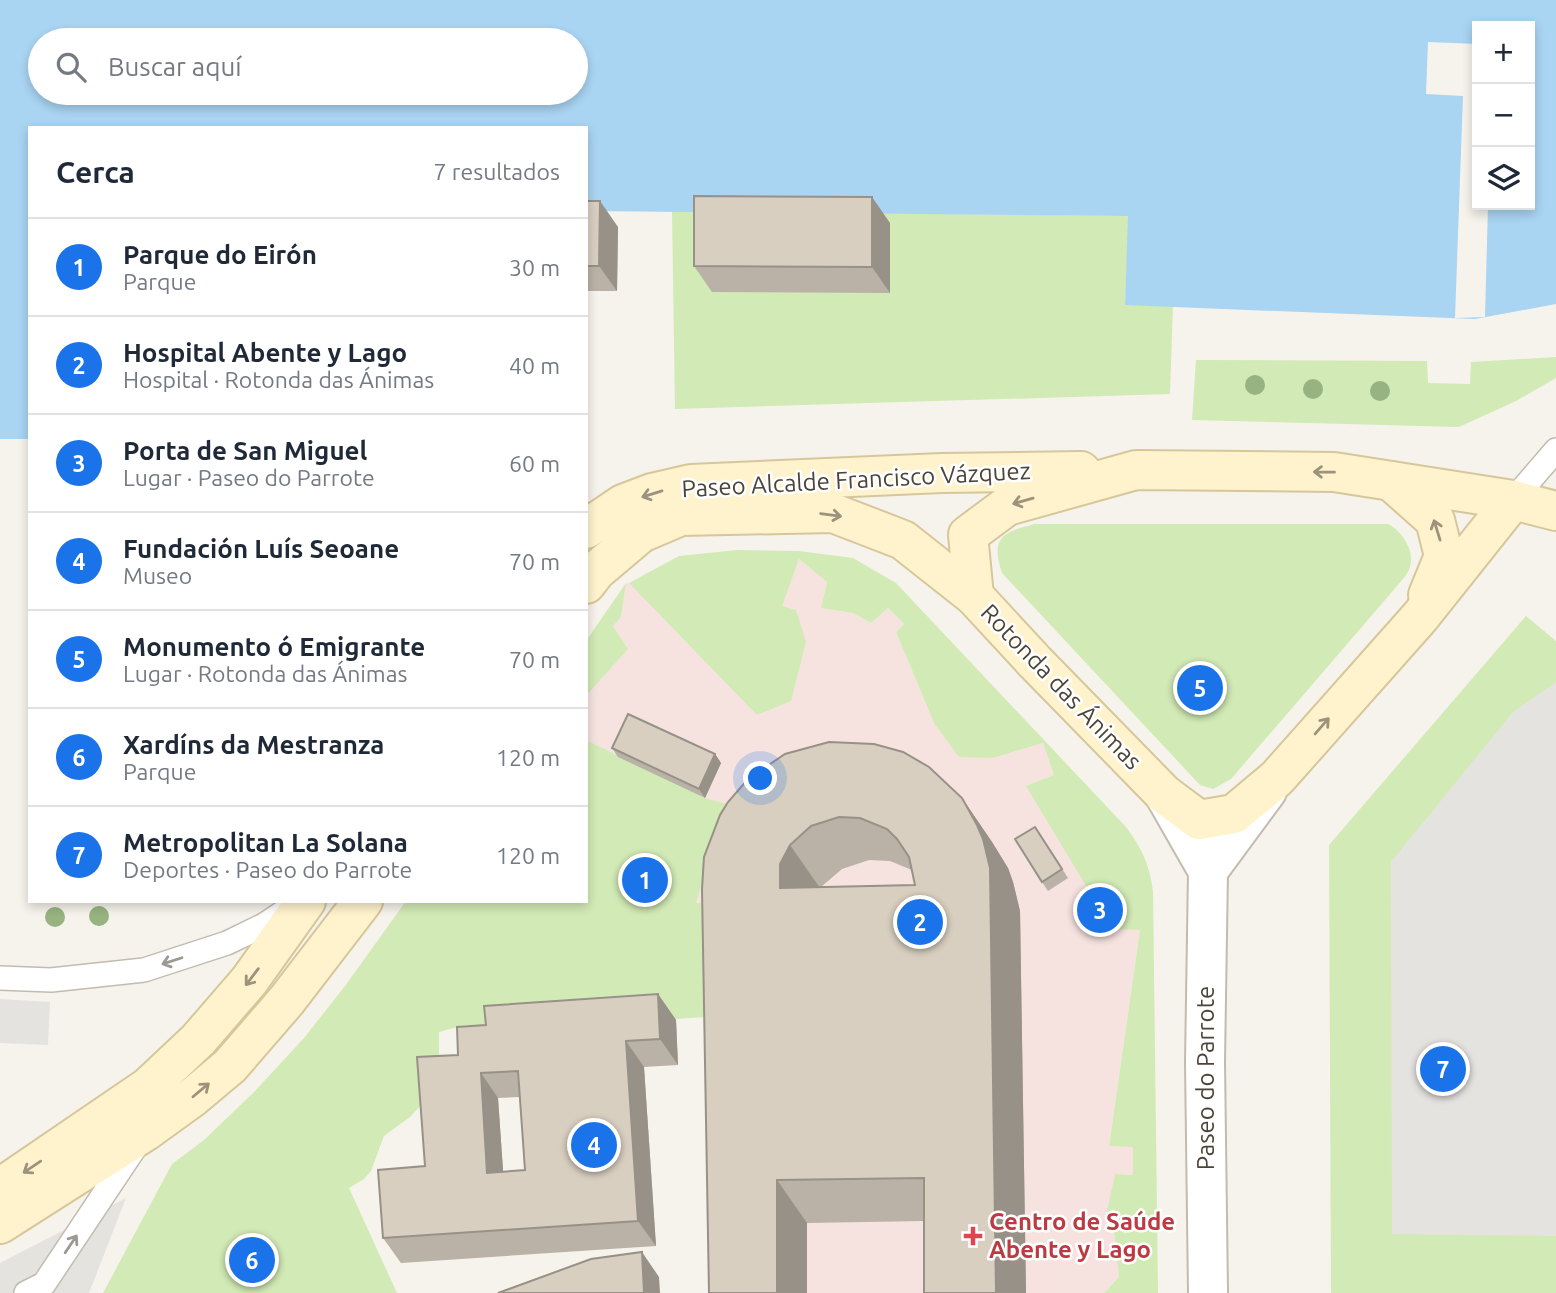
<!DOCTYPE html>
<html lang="es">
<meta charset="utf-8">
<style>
body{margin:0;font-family:Ubuntu,sans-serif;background:#f6f6f7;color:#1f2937}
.controls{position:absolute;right:21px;top:21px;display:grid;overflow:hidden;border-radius:0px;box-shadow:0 4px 10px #0003}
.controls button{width:63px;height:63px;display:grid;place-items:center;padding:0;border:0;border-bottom:2px solid #e0e1e3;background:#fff;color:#1f2937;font:35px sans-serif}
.you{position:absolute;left:761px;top:779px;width:24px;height:24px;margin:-18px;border:5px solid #fff;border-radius:50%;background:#1a73e8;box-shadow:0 0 0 10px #1a73e833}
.badge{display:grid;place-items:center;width:46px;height:46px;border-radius:50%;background:#1a73e8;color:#fff;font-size:23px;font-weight:700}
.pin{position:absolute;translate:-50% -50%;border:4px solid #fff;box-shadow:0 2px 7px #0006}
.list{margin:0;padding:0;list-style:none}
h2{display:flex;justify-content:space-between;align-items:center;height:91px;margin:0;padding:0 28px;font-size:30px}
h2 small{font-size:23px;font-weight:400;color:#747a83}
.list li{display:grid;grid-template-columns:46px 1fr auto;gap:21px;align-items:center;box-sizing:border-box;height:98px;padding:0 28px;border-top:2px solid #e0e1e3}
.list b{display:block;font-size:26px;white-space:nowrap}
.list p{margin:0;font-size:23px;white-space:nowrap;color:#747a83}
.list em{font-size:23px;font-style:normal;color:#747a83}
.icon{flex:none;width:38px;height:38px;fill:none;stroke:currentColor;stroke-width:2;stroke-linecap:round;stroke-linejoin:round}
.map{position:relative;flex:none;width:1556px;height:1293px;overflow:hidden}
.search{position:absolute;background:#fff;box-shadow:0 4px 10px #0003;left:28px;top:28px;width:560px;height:77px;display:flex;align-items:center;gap:18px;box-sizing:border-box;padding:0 24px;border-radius:38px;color:#747a83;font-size:26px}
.panel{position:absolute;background:#fff;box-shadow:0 4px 10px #0003;left:28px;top:126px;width:560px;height:777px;border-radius:0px}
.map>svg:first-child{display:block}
</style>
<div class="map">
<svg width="1556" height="1293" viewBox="0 0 1556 1293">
<rect width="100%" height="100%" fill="#f6f3ec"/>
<path fill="#f6e3e0" d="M799 559 827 582 821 608 853 613 871 623 888 608 904 624 896 632 934 723 993 758 1043 743 1054 775 1027 786 1140 930 1109 1145 1133 1146V1175L1115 1174 1114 1231 1119 1277 1104 1293H738L734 900 696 903 709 860 737 807 705 798 586 740V696L628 649 613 626 621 617 626 583 781 607Z"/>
<g fill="#d2eab5">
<path d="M672 211 1129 216 1125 304 1173 305 1170 394 675 409Z"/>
<path d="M1556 357V378L1516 401 1459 427 1192 420 1196 360 1427 361 1428 383 1470 384 1471 362Z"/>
<path d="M1035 524H1388C1402 531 1415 551 1410 567 1408 574 1402 580 1397 586L1231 779 1213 789 1200 785 1002 573C990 537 1003 532 1035 524Z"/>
<path d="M737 550 799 551 853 558 896 583 1126 827C1142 849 1149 863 1153 891L1158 1293H1104L1119 1277 1114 1231 1105 1221 1115 1174 1133 1175V1147L1109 1146 1140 930 1112 929 1026 786 1054 775 1043 743 993 758 959 757 934 723 896 632 904 624 888 608 871 623 853 613 821 608 827 582 799 559 782 606 796 610 806 642 791 701 757 715 629 583 679 556Z"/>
<path d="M626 583 621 617 613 626 628 649 586 696V641Z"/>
<path d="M1526 616 1556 641V1293H1331L1329 845Z"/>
<path d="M586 740 705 798 738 807 709 860 696 903 734 900V1015L502 1031 465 1025 439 1032V1058L423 1103 410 1117 384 1136 371 1171 364 1179 349 1188 397 1293H103L172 1164 204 1140 254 1092 304 1038 345 986 406 901H586Z"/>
</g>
<g fill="#e5e3e0">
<path d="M1556 682V1236L1392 1234 1391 862 1513 712Z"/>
<path d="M0 999 50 1002 48 1045 0 1043Z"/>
<path d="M126 1198 89 1293H0V1263Z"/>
</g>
<path fill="#a9d4f2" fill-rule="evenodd" d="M0 0H1556V304L1475 319 1125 305 1128 216 586 211V128H30V439H0ZM1477 26H1530V205H1477ZM40 40H576V93H40Z"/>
<path fill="#f6f3ec" d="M1428 42 1477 44V205H1488L1485 317 1455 318 1463 96 1426 94Z"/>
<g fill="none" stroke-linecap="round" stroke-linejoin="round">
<defs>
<g id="service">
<path d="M1513 500 1556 450"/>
<path d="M0 978 51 980 144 970 227 943 264 925 291 907"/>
<path d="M26 1293 44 1284 136 1146"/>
</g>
<g id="minor">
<path d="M1164 794 1208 871 1205 1062 1208 1293"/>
<path d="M1208 871 1267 791"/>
</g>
<g id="secondary">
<path d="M1391 481 1435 520 1444 556 1428 595"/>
<path d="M586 529 623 504 652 493 691 484 942 473 1081 471"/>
<path d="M586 584 596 571 641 533 681 516 833 513 903 540 974 596 1035 662 1164 794 1199 820 1234 814 1277 778 1420 617 1513 500"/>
<path d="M974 596 968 535 1007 506 1136 470 1334 472 1513 500 1556 511"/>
<path d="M0 1188 148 1087 198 1040 249 981 306 901"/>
<path d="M0 1224 146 1131 193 1097 230 1066 287 1000 363 901"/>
</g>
</defs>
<use href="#service" stroke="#c2bbae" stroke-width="26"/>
<use href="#minor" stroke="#c2bbae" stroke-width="42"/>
<use href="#secondary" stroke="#d6c79b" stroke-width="42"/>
<use href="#service" stroke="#fff" stroke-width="23"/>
<use href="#minor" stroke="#fff" stroke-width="38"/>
<use href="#secondary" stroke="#fff3cd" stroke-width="38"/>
</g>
<g fill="#97b381">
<circle cx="1255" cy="385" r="10"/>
<circle cx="1313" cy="389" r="10"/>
<circle cx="1380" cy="391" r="10"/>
<circle cx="99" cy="916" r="10"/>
<circle cx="55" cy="917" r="10"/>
</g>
<g fill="#bab2a6" fill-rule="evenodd">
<path d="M586 201 618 227 617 291H586Z"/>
<path d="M890 223V293L712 292 694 266Z"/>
<path d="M612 748 715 754 721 763 705 798 618 757Z"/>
<path d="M962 798 992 842 1008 868 1013 882 1020 911 1026 1293H924V1221L807 1223V1293H709L720 815ZM869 860 890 861 912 870 915 885 821 887 842 869Z"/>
<path d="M1041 836 1068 878 1048 891 1042 882Z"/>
<path d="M658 994 676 1020 678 1065 644 1067 656 1246 401 1263 383 1238 425 1166 458 1055 486 1025ZM520 1097 525 1170 503 1172 498 1098Z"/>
</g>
<g fill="#979187">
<path d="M872 197 890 223V293L872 267Z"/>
<path d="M600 201 618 227 617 291 599 266Z"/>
<path d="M715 754 721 763 705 798 699 789Z"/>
<path d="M962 798 992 842 1008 868 1013 882 1020 911 1026 1293H996Z"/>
<path d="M790 845 820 888H780V864Z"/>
<path d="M658 994 676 1020 678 1065 660 1039Z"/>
<path d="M626 1041 644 1067 656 1246 638 1221Z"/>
<path d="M481 1073 498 1098 505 1198 487 1173Z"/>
<path d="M777 1180 807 1223V1293H777Z"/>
<path d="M642 1252 659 1277 660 1293H644Z"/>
</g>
<g fill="#d8cfc1" stroke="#979187" stroke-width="2" fill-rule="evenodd">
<path d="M694 196 872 197V267L694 266Z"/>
<path d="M586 201H600L599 266H586Z"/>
<path d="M628 714 715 754 699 789 612 748Z"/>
<path d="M829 742 874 744 903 752 929 767 962 798 977 825 983 839 990 868 996 1293H924V1178L777 1180V1293H709L702 889 704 857 720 815 728 802 748 779 785 754ZM839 817 860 818 887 829 897 839 909 857 915 885 780 888V864L790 845 811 826Z"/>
<path d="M1035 827 1062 869 1042 882 1015 839Z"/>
<path d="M658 994 660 1039 626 1041 638 1221 383 1238 378 1170 425 1166 417 1057 458 1055 457 1027 486 1025 484 1006ZM518 1071 525 1170 487 1173 481 1073Z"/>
<path d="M642 1252 644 1293H498L591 1259Z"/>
</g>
<defs><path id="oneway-shaft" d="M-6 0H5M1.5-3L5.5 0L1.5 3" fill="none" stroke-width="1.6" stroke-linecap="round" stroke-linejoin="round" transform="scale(1.75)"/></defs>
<g stroke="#9c937c">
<use href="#oneway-shaft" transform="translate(1324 472) rotate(-179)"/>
<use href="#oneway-shaft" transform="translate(652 494) rotate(163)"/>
<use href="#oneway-shaft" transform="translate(1023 501) rotate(164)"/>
<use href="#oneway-shaft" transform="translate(831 515) rotate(8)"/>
<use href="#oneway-shaft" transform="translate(1437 530) rotate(-107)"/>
<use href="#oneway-shaft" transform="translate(1322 726) rotate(-49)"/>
<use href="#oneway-shaft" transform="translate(252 977) rotate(127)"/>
<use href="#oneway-shaft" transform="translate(201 1090) rotate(-40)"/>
<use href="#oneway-shaft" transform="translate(32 1167) rotate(146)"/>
</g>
<g stroke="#9c9892">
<use href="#oneway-shaft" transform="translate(172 961) rotate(162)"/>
<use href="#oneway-shaft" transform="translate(71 1244) rotate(-56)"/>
</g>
<path fill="#e0444e" stroke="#fff" stroke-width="2.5" d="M969.5 1225.5h7v7h7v7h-7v7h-7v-7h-7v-7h7z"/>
<g text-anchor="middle" stroke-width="5" stroke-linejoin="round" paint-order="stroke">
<g font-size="24" fill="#4b4439" stroke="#fff">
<text transform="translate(856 480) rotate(-3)" y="8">Paseo Alcalde Francisco Vázquez</text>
<text transform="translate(1061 687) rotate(46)" y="8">Rotonda das Ánimas</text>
<text transform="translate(1206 1078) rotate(-90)" y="8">Paseo do Parrote</text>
</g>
<g font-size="24" font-weight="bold" fill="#be3a42" stroke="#fff" text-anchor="start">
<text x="989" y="1230">Centro de Saúde<tspan x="989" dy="28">Abente y Lago</tspan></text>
</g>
</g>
</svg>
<div class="controls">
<button>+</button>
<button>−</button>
<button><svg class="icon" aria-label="layers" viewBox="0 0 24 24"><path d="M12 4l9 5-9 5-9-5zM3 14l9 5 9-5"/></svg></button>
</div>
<div class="you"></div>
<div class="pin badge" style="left:645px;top:880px">1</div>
<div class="pin badge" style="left:920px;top:922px">2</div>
<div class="pin badge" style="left:1100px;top:910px">3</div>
<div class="pin badge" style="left:594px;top:1145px">4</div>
<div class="pin badge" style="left:1200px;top:688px">5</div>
<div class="pin badge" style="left:252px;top:1260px">6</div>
<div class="pin badge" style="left:1443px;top:1069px">7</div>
<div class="search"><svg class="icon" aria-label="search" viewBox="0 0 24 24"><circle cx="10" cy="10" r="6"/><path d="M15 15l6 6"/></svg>Buscar aquí</div>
<section class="panel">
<h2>Cerca<small>7 resultados</small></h2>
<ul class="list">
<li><span class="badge">1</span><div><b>Parque do Eirón</b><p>Parque</p></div><em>30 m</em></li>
<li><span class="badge">2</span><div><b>Hospital Abente y Lago</b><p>Hospital · Rotonda das Ánimas</p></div><em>40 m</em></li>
<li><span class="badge">3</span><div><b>Porta de San Miguel</b><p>Lugar · Paseo do Parrote</p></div><em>60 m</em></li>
<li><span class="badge">4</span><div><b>Fundación Luís Seoane</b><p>Museo</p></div><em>70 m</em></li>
<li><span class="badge">5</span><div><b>Monumento ó Emigrante</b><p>Lugar · Rotonda das Ánimas</p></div><em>70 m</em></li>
<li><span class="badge">6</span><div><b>Xardíns da Mestranza</b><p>Parque</p></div><em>120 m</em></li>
<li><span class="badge">7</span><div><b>Metropolitan La Solana</b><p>Deportes · Paseo do Parrote</p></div><em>120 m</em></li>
</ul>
</section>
</div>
